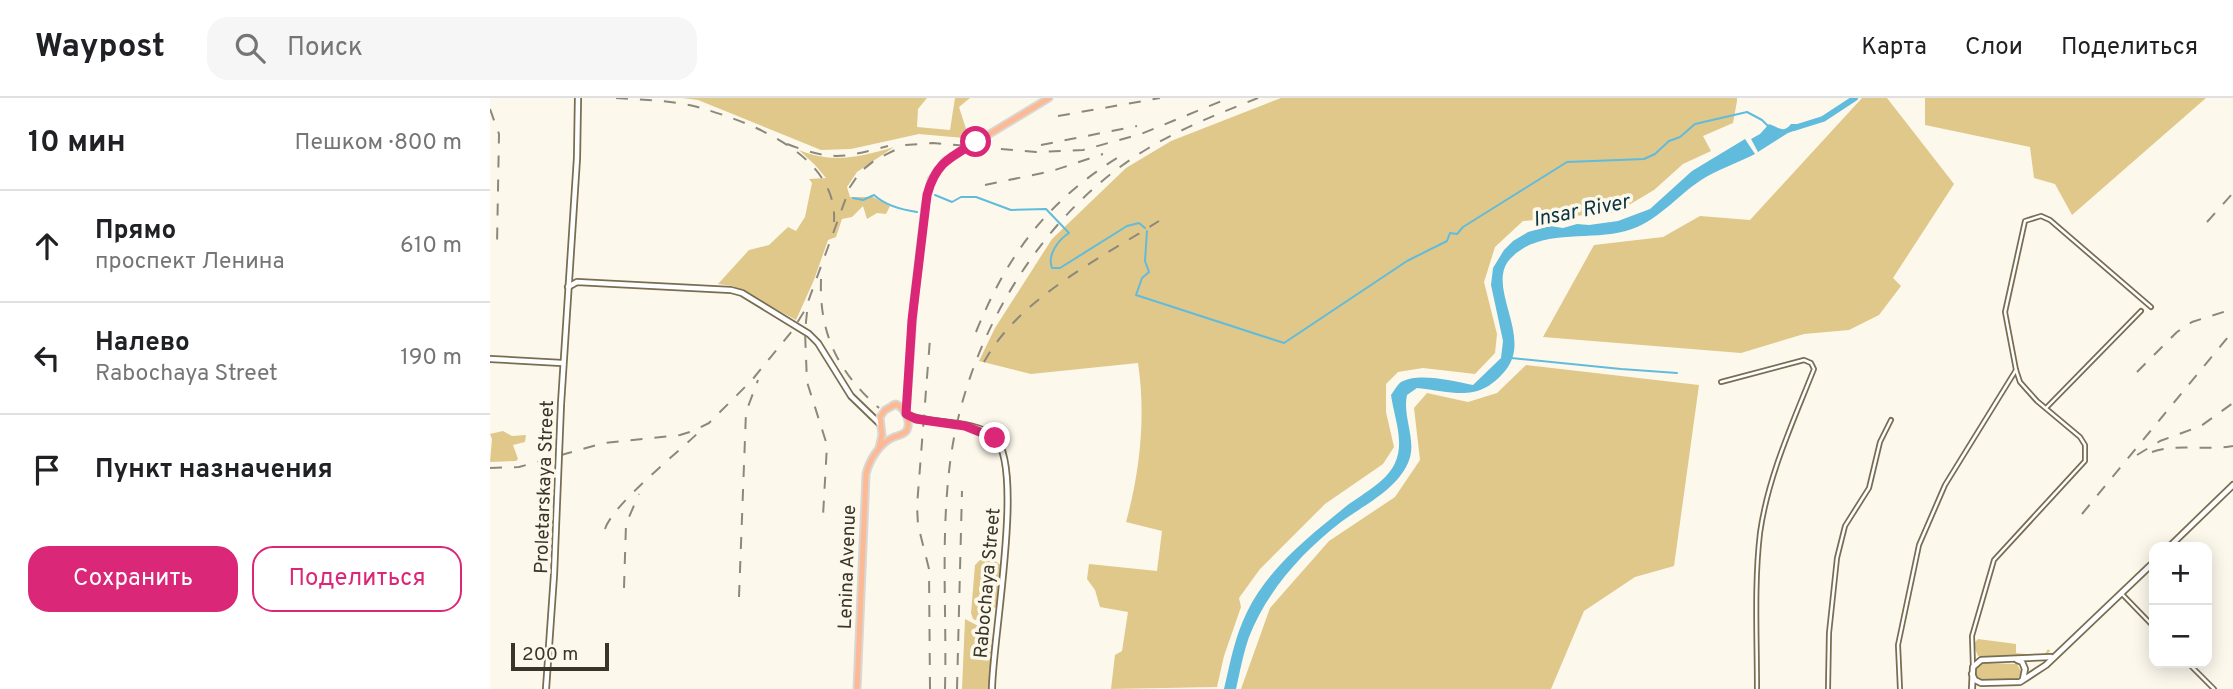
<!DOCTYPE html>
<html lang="ru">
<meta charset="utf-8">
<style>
body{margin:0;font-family:Overpass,sans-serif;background:#f6f6f6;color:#202124}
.controls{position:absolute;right:21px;bottom:21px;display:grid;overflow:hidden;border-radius:14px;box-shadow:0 4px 18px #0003}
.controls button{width:63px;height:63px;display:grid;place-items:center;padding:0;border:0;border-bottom:2px solid #e0e0e0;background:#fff;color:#202124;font:35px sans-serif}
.scale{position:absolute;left:21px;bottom:18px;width:98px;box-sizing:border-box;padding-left:7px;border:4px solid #3a3529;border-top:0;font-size:19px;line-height:24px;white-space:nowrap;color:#3a3529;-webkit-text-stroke:5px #fdf8ec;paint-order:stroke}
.stop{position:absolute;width:21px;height:21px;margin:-16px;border:5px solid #db2777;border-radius:50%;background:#fff}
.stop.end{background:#db2777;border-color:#fff;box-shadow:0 2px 7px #0008}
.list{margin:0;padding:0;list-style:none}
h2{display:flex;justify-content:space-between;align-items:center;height:91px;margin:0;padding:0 28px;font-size:30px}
h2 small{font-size:23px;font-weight:400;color:#757577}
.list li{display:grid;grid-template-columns:46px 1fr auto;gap:21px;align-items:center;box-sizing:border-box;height:112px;padding:0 28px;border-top:2px solid #e0e0e0}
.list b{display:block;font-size:26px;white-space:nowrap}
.list p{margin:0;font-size:23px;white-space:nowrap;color:#757577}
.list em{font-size:23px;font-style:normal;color:#757577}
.actions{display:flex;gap:14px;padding:21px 28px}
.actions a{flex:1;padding:16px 0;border:2px solid #db2777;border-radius:21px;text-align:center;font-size:24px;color:#db2777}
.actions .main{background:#db2777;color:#fff}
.icon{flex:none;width:38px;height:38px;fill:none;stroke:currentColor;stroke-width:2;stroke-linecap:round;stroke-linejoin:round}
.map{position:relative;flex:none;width:1743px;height:591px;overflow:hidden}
header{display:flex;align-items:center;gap:42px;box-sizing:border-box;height:98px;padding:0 35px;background:#fff;border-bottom:2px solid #e0e0e0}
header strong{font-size:33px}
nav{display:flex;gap:38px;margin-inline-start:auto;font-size:24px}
.search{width:490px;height:63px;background:#f6f6f6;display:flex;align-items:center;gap:18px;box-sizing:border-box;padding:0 24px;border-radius:21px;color:#757577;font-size:26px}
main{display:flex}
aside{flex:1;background:#fff}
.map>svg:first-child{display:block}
</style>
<header>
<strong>Waypost</strong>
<div class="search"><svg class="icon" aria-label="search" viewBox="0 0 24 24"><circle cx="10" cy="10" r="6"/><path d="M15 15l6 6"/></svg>Поиск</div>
<nav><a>Карта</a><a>Слои</a><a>Поделиться</a></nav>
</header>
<main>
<aside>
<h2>10 мин<small>Пешком · 800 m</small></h2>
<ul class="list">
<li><svg class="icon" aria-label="ahead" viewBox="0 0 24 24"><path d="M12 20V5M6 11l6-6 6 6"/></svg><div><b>Прямо</b><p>проспект Ленина</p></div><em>610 m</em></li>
<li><svg class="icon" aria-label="left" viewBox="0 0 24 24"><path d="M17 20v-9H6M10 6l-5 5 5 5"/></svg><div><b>Налево</b><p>Rabochaya Street</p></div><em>190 m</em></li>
<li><svg class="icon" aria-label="arrive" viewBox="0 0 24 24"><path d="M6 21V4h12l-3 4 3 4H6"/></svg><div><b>Пункт назначения</b></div></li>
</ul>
<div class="actions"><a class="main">Сохранить</a><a>Поделиться</a></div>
</aside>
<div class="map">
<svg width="1743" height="591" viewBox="0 0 1743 591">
<rect width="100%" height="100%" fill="#fdf8ec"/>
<g fill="#dfc889">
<path d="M192 0H437L428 11 427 29 460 32 465 0H480L469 9 478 37 474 40 429 36 361 51 331 52 208 2Z"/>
<path d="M791 0H1247V3L1243 25 1213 38 1221 53 1193 66 1164 92 1127 114 1033 123 1005 149 994 184 1007 236 1005 255 985 276 933 270 908 274 896 286V314L904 349 893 366 835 406 770 471 749 500 751 509 734 558 727 589 621 591 625 557 632 553 638 514 610 509 605 492 597 481 599 466 667 473 672 433 636 424C650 374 656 318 648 265L541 276 489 263 505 230 562 141 636 70 681 43Z"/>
<path d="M1372 0H1397L1464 86 1403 180 1411 188 1389 217 1359 232 1314 236 1251 255 1053 239 1104 147 1173 139 1210 118 1260 122Z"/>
<path d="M1435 0H1716L1582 117 1565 86 1544 80 1540 49 1435 27Z"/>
<path d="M404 49 367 74 357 89 360 99H383L400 108 396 116 387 115 377 121 373 108 362 119 352 121 346 139 338 142 324 182 306 222 243 188 228 186 259 152 279 147 298 129 306 133 315 119 322 85 319 81 336 80 325 67 309 52C342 66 370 59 404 49Z"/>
<path d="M1036 267 1209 287 1184 468 1145 479 1094 513 1061 591H751L780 510 839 443 905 399 930 362 924 310 937 295 978 304 1007 295Z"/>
<path d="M13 333 22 338 36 337 35 344 23 347 28 361 26 363 0 364 2 341 0 336Z"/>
<path d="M490 462H504L512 468 507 510 495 508 494 526 483 521 481 515 485 467Z"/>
<path d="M475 521 498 533 502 542 500 591H472Z"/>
<path d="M1488 541 1526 546V555L1554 558 1558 551 1560 553 1555 558H1488L1483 546Z"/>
<path d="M1492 565 1527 566 1532 575 1527 582 1489 583 1484 573Z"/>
</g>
<g fill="#61bbdd">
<path d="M1279 26C1289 29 1293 36 1301 26H1311L1312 30 1298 35 1268 54 1261 41 1270 36Z"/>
<path d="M1255 41 1265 56C1249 64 1232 70 1216 79 1190 94 1171 121 1142 131 1104 145 1050 128 1020 161 995 189 1044 239 1015 273 988 305 965 294 927 290L917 297C912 319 928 343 918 365 906 392 874 407 851 424 812 454 777 493 759 539 753 556 750 574 746 591H734C740 565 745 538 757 514 778 471 817 440 854 410 870 397 897 384 905 365 915 344 904 319 901 297 904 293 907 287 911 284 928 274 964 283 983 287L1011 260 1013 243 1001 187 1003 170 1014 152 1023 143 1038 134 1060 128 1073 130 1087 126 1099 127 1128 123 1160 111 1202 73Z"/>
</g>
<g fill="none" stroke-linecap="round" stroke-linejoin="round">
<g stroke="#61bbdd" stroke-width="2">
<path d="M445 97 462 104 471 99H486L521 112 556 111 579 135C568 142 557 157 562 170H570L637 128 649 125 655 130"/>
<path d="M363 100 373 102 384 97C395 107 413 112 427 114"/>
<path d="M657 133 655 163 659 174 652 180 646 197 794 245 917 163 957 143 960 135 967 136 973 129 1077 64 1154 61 1165 56 1179 43 1190 39 1205 26 1257 14 1272 22 1278 28"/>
<path d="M1021 260 1131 271 1187 275"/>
</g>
<path stroke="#61bbdd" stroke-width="6" d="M1304 30 1333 21 1365 0"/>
<defs>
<g id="street">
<path d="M1231 284 1314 262 1321 265 1324 271C1303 324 1278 378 1270 435 1264 486 1267 539 1267 591"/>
<path d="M1556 310 1651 213"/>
<path d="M1632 496 1664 529"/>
<path d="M1698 565 1724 591"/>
<path d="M1483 569 1482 538 1504 462 1595 363V347L1590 339 1547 303 1530 284 1526 272 1515 214 1535 123 1551 118 1560 122 1661 209"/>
<path d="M1338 591 1339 535 1347 460 1355 428 1379 390 1390 344 1401 322"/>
<path d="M1410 591 1408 547 1429 447 1455 387 1526 272"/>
</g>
<g id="secondary">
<path d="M78 189 87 184 241 192 252 195 319 236 328 245 361 298 390 326"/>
<path d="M0 261 72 265"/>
<path d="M71 306 87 60 88 0"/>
<path d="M417 317C440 327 486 321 505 340 535 369 502 544 502 591"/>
<path d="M1679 449 1743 387"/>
<path d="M1527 562 1532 564 1535 571 1533 581"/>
<path d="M1482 576 1485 582 1491 585 1530 584 1556 567 1664 464"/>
<path d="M56 591 64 477"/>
<path d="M1482 591 1483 569 1491 562 1561 559"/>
</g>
<g id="primary">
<path d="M416 316 424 203 435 109 441 82 455 63 559 0"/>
<path d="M389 350 392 337 390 319 395 312 406 306"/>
<path d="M367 591 376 376C379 363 389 346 402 340 407 337 413 338 417 332 421 323 415 312 408 307H403"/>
</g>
</defs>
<use href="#street" stroke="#786d52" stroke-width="6"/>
<use href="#secondary" stroke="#786d52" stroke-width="8"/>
<use href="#primary" stroke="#d8d7d4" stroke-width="9"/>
<use href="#street" stroke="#fff" stroke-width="2.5"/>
<use href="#secondary" stroke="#fff" stroke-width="4.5"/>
<use href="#primary" stroke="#fdb993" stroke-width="5"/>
<g stroke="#8d887c" stroke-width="2" stroke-dasharray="12 12" stroke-linecap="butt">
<path d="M126 0C153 2 184 2 211 10 263 25 348 58 344 124"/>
<path d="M0 11 9 36 7 147"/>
<path d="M568 18 670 0"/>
<path d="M297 46C342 63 352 60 398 48"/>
<path d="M551 47 647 28"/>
<path d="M495 87 562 73 613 56"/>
<path d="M1717 124 1743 95"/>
<path d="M331 181C329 236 348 274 389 310"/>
<path d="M317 214 315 234 317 284 337 347 333 418"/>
<path d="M486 234C519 153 560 100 635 55"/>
<path d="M494 264C529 200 608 162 669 123"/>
<path d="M1647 274 1687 234 1702 224 1743 211"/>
<path d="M1662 354C1688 345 1716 353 1743 348"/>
<path d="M1647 357 1670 343 1711 328 1743 305"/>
<path d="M0 370 29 369 114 345 190 337 203 333 219 325 262 282 302 233 315 212 360 89 370 74 385 62 415 47 443 45 546 54 593 52 651 36 739 0"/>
<path d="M1592 416 1743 233"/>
<path d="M115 431C123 406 189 354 211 332"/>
<path d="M134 490 136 426 149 396"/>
<path d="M249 499 256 314 268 282"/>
<path d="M440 591 439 471 428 427 427 408 440 241"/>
<path d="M455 591C457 514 450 435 461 358 478 238 552 114 657 51 692 30 730 15 768 0"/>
<path d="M467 591 472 393"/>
</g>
<defs>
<path id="secondary-bridge" d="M64 477 71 306"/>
</defs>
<use href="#secondary-bridge" stroke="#786d52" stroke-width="8" stroke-linecap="butt"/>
<use href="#secondary-bridge" stroke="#fff" stroke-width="4.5"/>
</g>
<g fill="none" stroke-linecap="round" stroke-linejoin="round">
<path stroke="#db2777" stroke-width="9" d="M486 44C459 60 446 65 437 97L422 222 416 316 426 321 475 328 505 340"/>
</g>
<g text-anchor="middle" stroke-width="7" stroke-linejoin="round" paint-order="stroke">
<g font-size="19" fill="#3a3529" stroke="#fdf8ec">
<text transform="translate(53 389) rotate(-88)" y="7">Proletarskaya Street</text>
<text transform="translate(356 469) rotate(-88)" y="7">Lenina Avenue</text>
<text transform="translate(496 485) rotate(-85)" y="7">Rabochaya Street</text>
</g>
<g font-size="21" font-style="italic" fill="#0a3443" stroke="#fdf8ec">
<text transform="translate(1091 112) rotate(-11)" y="7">Insar River</text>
</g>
</g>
</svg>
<div class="controls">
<button>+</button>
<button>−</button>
</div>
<div class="scale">200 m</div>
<div class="stop" style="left:486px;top:44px"></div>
<div class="stop end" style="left:505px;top:340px"></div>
</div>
</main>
